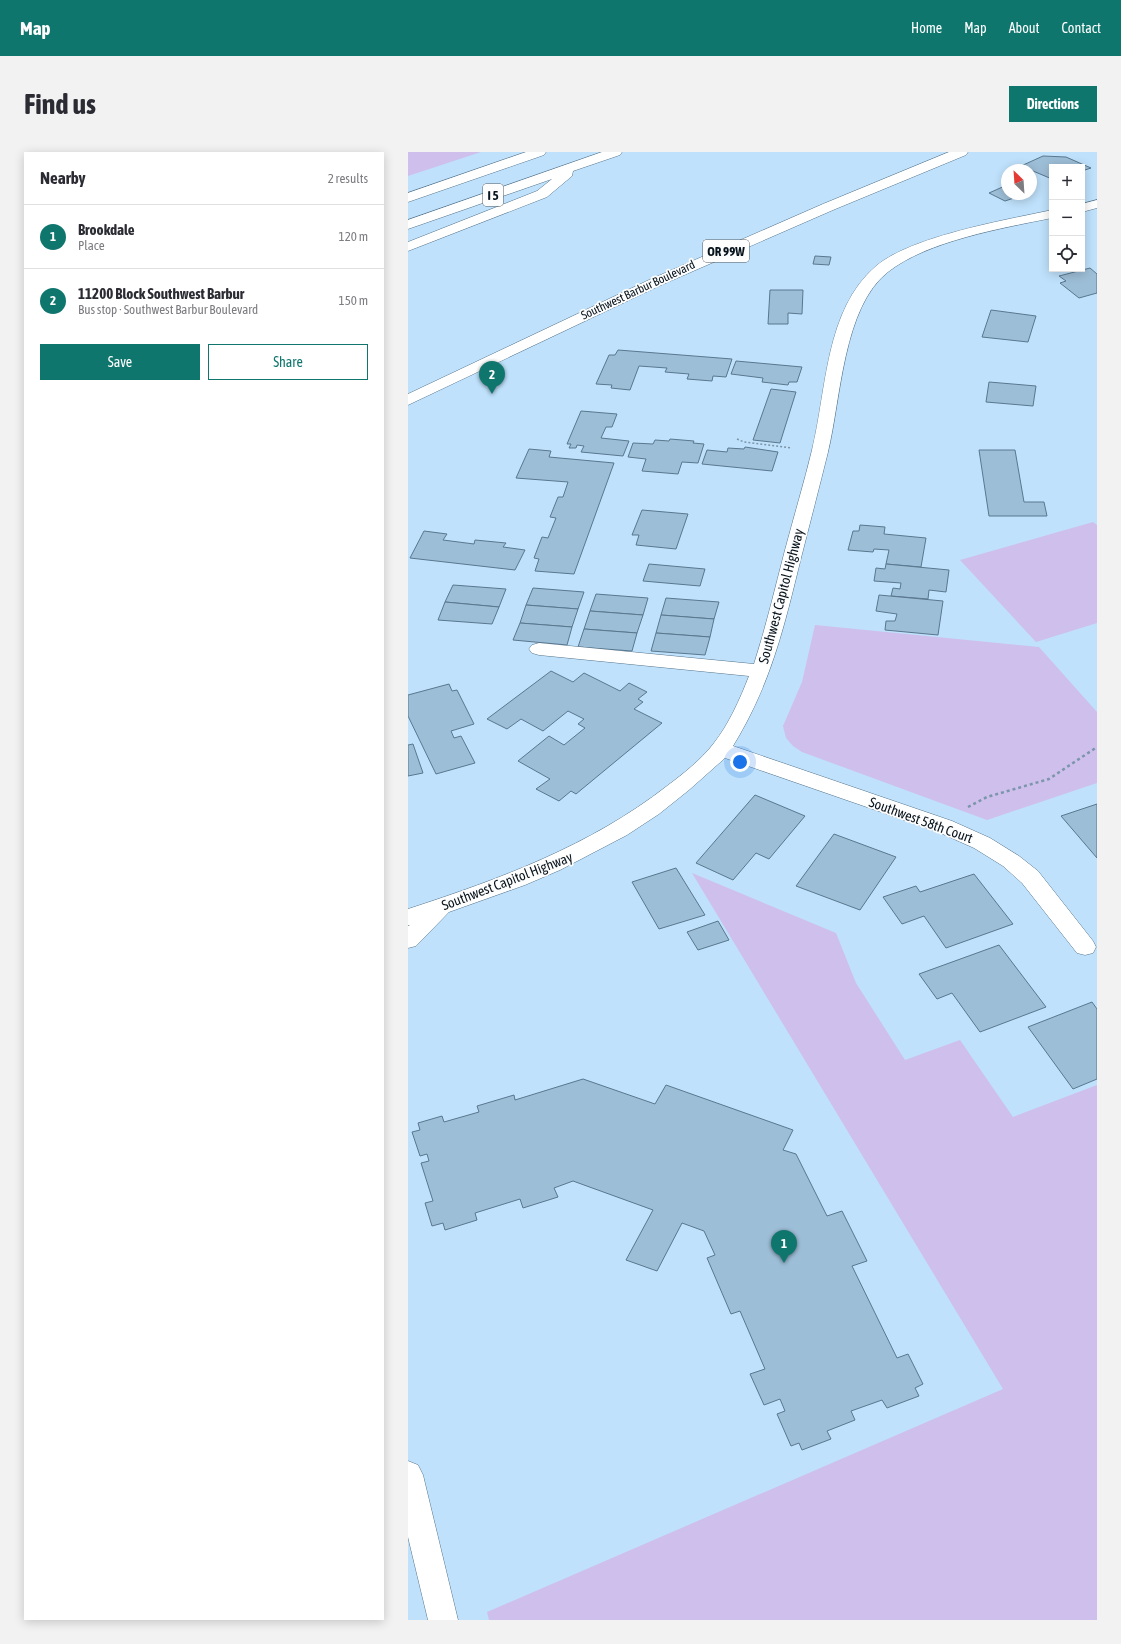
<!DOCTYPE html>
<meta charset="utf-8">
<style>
body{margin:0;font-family:"Asap Condensed",sans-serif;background:#f2f2f3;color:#2b2b33}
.controls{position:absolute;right:12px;top:12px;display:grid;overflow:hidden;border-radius:0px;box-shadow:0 2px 10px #0003}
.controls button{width:36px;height:36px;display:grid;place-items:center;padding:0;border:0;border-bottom:1px solid #e1e1e2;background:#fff;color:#2b2b33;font:20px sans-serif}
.compass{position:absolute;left:593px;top:12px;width:36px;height:36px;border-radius:50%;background:#fff;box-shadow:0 2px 10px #0003;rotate:335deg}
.you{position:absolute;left:332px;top:610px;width:14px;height:14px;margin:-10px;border:3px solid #fff;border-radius:50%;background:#1a73e8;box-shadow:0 0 0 6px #1a73e833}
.badge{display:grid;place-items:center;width:26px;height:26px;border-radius:50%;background:#0f766e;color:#fff;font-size:13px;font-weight:700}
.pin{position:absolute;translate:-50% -33px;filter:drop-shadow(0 1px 2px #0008)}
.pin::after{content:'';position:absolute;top:21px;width:14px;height:12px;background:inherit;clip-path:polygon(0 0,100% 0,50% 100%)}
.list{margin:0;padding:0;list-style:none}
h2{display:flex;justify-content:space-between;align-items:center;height:52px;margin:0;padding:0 16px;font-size:17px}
h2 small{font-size:13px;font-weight:400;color:#7c7c81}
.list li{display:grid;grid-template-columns:26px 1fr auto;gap:12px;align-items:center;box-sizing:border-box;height:64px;padding:0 16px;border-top:1px solid #e1e1e2}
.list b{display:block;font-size:15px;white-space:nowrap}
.list p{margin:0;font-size:13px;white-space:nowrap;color:#7c7c81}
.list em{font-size:13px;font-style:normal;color:#7c7c81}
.actions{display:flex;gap:8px;padding:12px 16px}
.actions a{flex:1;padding:9px 0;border:1px solid #0f766e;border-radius:0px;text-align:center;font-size:14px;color:#0f766e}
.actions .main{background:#0f766e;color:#fff}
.icon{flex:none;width:22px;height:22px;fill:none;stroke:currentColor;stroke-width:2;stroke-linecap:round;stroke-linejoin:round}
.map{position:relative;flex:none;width:689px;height:1468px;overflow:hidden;border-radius:0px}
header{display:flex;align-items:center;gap:24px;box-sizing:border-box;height:56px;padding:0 20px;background:#0f766e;color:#fff}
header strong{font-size:19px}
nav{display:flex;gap:22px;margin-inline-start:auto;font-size:14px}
.intro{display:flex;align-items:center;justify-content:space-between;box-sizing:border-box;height:96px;padding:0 24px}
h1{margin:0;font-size:28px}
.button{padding:10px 18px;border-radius:0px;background:#0f766e;color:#fff;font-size:14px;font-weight:700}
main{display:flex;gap:24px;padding:0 24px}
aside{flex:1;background:#fff;border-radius:0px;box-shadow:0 2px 10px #0003}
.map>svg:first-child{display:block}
</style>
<header>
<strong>Map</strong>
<nav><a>Home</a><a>Map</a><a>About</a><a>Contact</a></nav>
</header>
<div class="intro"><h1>Find us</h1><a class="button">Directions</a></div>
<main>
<aside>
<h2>Nearby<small>2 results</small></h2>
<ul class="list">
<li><span class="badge">1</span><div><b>Brookdale</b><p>Place</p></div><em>120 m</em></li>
<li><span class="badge">2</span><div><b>11200 Block Southwest Barbur</b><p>Bus stop · Southwest Barbur Boulevard</p></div><em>150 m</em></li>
</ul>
<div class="actions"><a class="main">Save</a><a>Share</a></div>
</aside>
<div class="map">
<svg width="689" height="1468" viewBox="0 0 689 1468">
<rect width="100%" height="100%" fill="#bfe1fb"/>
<g fill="#cfbfed">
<path d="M0 0H73L0 24Z"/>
<path d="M685 370 689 373V471L628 490 552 408Z"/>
<path d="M407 473 631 495 689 560V631L579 668 394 600 385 594 378 586 375 574 394 530Z"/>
<path d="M284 721 428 781 448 831 497 908 552 888 605 965 689 933V1468H81L79 1460 595 1237Z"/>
</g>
<g fill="#9dbed7" stroke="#59788f">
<path d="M635 4 658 5 683 16 674 19V15H644V27L613 14Z"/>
<path d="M599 33V42H618L597 49 581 41Z"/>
<path d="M407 104 423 105 421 113 405 112Z"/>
<path d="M682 116 689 122V141L671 146 652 131 658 129 651 124Z"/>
<path d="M362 138H395L394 162 380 161V172H360Z"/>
<path d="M583 158 628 164 620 190 574 185Z"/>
<path d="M210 198 324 207 318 225 305 224 304 229 279 227 281 222 257 220 259 216 231 214 222 238 203 236 204 233 188 232 201 203H207Z"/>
<path d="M328 209 394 215 389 230H381L380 233 354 230 355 226 323 222Z"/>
<path d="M581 230 628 234 625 254 578 250Z"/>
<path d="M363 237 388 240 372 291 345 288Z"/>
<path d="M173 259 209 262 204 275H198L193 286 221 289 215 304 173 300 176 294 169 293 168 296H161L163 292H159Z"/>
<path d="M262 287 286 289 285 291 296 292 290 311 274 310 270 322 234 319 238 307 220 305 225 291 245 292 247 288 261 289Z"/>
<path d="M337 295 370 300 364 319 294 312 299 298 319 300 320 296 336 297Z"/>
<path d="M121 297 143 299 141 305 206 311 166 422 127 419 131 407 126 406 134 385 140 386 148 366 142 365 150 345H155L160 330 108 326Z"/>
<path d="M571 298H607L616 350H636L639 364H581Z"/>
<path d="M234 358 280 362 268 397 228 393 231 383H224Z"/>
<path d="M452 373 477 375 476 382 518 386 513 415 478 412 481 398 466 397 465 400 440 398 445 379H451Z"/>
<path d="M16 379 39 382 35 388 66 392 67 388 98 391 95 395 117 398 107 418 2 406Z"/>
<path d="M241 412 297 417 292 434 235 429Z"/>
<path d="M478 412 541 418 538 440 521 438 520 447 483 444 485 436 492 437 493 431 466 429 468 416 477 417Z"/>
<path d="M45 433 98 437 91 455 37 450Z"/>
<path d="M125 436 176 440 170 457 118 453Z"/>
<path d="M188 442 240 446 235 463 182 459Z"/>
<path d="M471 443 535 449 530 483 477 478 478 469H487L489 462 468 459Z"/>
<path d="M258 446 311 450 306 467 253 463Z"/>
<path d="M37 450 91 455 84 472 30 468Z"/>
<path d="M118 453 170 457 164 475 112 471Z"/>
<path d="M182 459 235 463 229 481 176 477Z"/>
<path d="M253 463 306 467 302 485 248 481Z"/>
<path d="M112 471 164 475 159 493 105 488Z"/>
<path d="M176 477 229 481 224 499 170 495Z"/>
<path d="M248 481 302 485 297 503 243 499Z"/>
<path d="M143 519 165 530 176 521 212 539 221 531 239 540 230 547 235 550 226 557 254 571 168 642 163 639 151 649 128 637 142 627 110 609 141 584 156 593 177 576 170 572 176 567 160 559 135 579 113 567 99 577 79 567Z"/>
<path d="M41 532 44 539 49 538 66 572 43 579 46 586 53 584 67 611 28 622 0 564V543Z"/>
<path d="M5 592 15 621 0 624V593Z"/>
<path d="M347 643 397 664 361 707 348 701 325 728 288 711Z"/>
<path d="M689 652V706L653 664Z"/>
<path d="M426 682 488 705 452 758 388 734Z"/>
<path d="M268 716 297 763 251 777 224 730Z"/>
<path d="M566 722 605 772 538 796 516 764 494 772 475 745 508 734 512 740Z"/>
<path d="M310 769 321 788 290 798 279 780Z"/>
<path d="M591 793 638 855 572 880 544 841 529 847 511 822Z"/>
<path d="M684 850 689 857V927L665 937 620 875Z"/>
<path d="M175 927 247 952 258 933 385 978 375 998 388 1002 419 1064 434 1059 459 1109 444 1114 489 1206 500 1202 515 1232 507 1236 511 1244 479 1256 474 1248 443 1259 447 1268 419 1279 423 1287 394 1298 391 1291 383 1294 369 1262 377 1259 372 1247 356 1253 342 1222 357 1217 332 1159 323 1162 299 1106 307 1103 296 1079 274 1071 249 1119 218 1108 245 1058 165 1029 146 1036 150 1045 115 1056 112 1047 67 1061 69 1068 37 1078 35 1071 24 1074 17 1051 25 1049 13 1011 21 1009 19 1002 12 1004 4 980 12 978 10 971 34 964 36 970 71 960 69 954 106 943 107 948Z"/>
</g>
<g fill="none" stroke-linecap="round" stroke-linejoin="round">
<defs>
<g id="minor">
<path d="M689 48V56L674 60V52Z"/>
<path d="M644 58V66C595 76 519 89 480 120 435 155 433 247 420 300 411 336 402 371 393 406 376 475 363 532 325 594L544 669 582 686 611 704 630 719 685 789 688 795 685 801 677 803 669 801 614 731 595 714 566 696 528 679 317 606 281 638 251 662 219 683 152 718 117 733 41 760 8 794 0 796V774L2 773H0V757C92 727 182 694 259 634 275 622 294 607 306 591 321 572 332 547 341 524L131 503 124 501 121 497 124 493 131 491 346 512C358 475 367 436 377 398 386 364 396 331 404 298 419 237 417 158 468 114 504 84 598 68 644 58Z"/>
<path d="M0 1309 10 1313 15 1323 50 1468H20L0 1385Z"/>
</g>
<path id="major" d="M541 0H560L558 3 425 58 251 134 0 253V242L241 128 415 52Z"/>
<g id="highway">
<path d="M118 0H138L136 3 0 50V41Z"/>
<path d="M194 0H214L212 3 165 19 164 24 139 45 0 99V90L129 39 144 27 0 77V68Z"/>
</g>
</defs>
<use href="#minor" stroke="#55748b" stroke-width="1"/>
<use href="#major" stroke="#55748b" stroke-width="1"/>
<use href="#highway" stroke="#55748b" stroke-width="1"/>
<path stroke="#7b95a9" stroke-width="1.5" stroke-dasharray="2 2" stroke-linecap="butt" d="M329 287 336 290 384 296"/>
<path stroke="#7b95a9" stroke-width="2.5" stroke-dasharray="3 3" stroke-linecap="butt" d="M560 655 579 645 641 627 689 595"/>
<use href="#minor" fill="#fff" fill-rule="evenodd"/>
<use href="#major" fill="#fff" fill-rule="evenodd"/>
<use href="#highway" fill="#fff" fill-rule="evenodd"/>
</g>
<g text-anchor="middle" stroke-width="3.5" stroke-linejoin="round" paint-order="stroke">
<g font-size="12" fill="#08141d" stroke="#fdfdfd">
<text transform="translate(230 138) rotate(-25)" y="4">Southwest Barbur Boulevard</text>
</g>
<g fill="#fdfdfd" stroke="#525a60" stroke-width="1">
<rect x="75" y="32" width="20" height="22" rx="3"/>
<rect x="295" y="88" width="46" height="22" rx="3"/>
</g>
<g font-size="13" font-weight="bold" fill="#08141d">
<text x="85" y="48">I 5</text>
<text x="318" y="104">OR 99W</text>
</g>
<g font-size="14" fill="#08141d" stroke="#fdfdfd">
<text transform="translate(373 444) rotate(-75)" y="5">Southwest Capitol Highway</text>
<text transform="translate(513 668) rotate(20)" y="5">Southwest 58th Court</text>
<text transform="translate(99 729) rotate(-21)" y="5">Southwest Capitol Highway</text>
</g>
</g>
</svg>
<div class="controls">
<button>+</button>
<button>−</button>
<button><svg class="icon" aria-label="locate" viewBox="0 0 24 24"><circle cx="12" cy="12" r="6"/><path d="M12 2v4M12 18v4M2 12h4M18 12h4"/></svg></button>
</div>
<svg class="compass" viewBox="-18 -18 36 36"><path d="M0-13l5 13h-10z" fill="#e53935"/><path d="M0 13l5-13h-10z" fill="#7c7c81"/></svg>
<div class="you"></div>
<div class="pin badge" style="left:376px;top:1111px">1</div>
<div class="pin badge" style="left:84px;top:242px">2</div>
</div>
</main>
